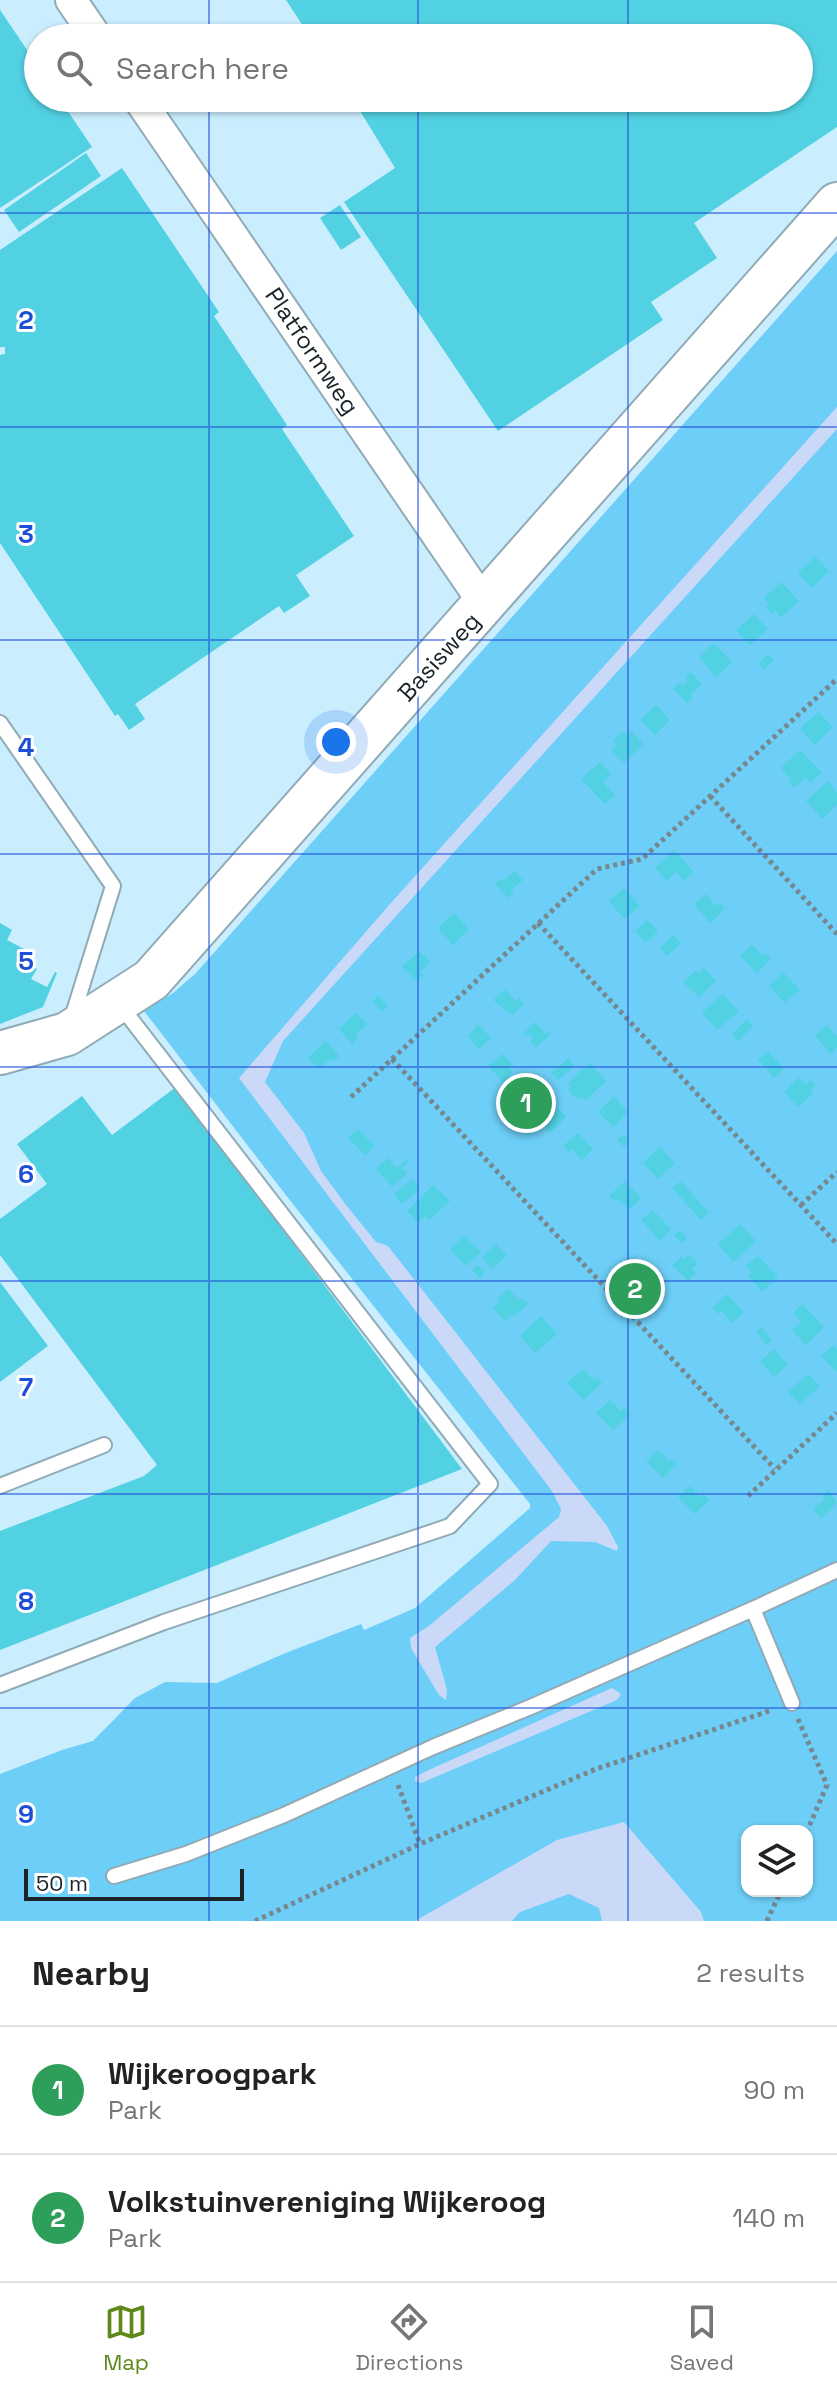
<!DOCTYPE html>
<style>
body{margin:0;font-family:"Space Grotesk",sans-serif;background:#f2f2f2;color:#222}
.controls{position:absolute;right:24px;bottom:24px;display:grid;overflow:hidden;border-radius:16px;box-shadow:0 2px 6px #0004}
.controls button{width:72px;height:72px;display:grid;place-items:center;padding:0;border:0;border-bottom:2px solid #e0e0e0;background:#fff;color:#222;font:40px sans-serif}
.scale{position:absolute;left:24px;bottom:20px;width:220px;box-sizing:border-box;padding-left:8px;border:4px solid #1a2428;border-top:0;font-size:22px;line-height:28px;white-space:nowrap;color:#1a2428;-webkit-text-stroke:6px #fff;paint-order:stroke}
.you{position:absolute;left:336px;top:742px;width:28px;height:28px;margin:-20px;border:6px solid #fff;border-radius:50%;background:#1a73e8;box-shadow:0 0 0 12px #1a73e833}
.badge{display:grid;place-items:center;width:52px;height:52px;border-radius:50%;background:#5e8919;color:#fff;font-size:26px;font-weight:700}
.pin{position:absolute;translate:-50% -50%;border:4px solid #fff;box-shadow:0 2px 8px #0006}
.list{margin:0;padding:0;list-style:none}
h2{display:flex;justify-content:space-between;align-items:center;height:104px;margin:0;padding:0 32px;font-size:34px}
h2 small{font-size:26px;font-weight:400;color:#767676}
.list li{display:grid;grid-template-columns:52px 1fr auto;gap:24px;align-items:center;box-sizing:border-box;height:128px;padding:0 32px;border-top:2px solid #e0e0e0}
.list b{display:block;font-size:30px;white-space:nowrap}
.list p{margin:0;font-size:26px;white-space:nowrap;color:#767676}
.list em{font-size:26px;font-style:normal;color:#767676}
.icon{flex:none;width:44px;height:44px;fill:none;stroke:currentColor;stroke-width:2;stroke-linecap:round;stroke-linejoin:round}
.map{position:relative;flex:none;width:837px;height:1921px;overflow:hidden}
.search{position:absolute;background:#fff;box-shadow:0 2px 6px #0004;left:24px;right:24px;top:24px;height:88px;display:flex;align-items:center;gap:20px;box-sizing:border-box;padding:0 28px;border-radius:44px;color:#767676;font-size:30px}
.sheet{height:360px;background:#fff}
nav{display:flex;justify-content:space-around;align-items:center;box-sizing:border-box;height:112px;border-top:2px solid #e0e0e0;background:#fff;font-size:22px;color:#767676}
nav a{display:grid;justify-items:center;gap:4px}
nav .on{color:#5e8919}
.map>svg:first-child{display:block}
</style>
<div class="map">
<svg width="837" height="1921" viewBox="0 0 837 1921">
<rect width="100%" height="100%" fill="#dff5ff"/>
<path fill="#caeefe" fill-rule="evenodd" d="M0 0H837V345L546 1510 315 1714 0 1830ZM38 38H799V98H38Z"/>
<path fill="#6dcff7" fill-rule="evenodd" d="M837 251V1921H0V1774L62 1750 93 1741 135 1698 165 1682 217 1683 283 1654 361 1624 364 1630 415 1608 530 1508V1504L285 1194 144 1011 173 993 195 974ZM747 1831H807V1891H747Z"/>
<g fill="#cbd9f8">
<path d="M837 407V429L283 1041 265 1082 304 1133 321 1171 346 1205 376 1242 388 1246 607 1526 618 1547 617 1551 595 1542 551 1541 515 1580 435 1647 447 1690 446 1700 439 1695 411 1648 410 1638 429 1626 559 1517 561 1509 552 1491 239 1078 390 904Z"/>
<path d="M612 1688 621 1694 617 1700 421 1783 415 1781V1777L431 1769Z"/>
<path d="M624 1822 701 1912 704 1921H602L599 1908 569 1894 520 1912 512 1921H415L557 1840Z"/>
</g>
<g fill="#52d1e2">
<path d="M286 0H837V127L694 223 717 258 651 302 663 320 498 431 344 202 395 168 352 98H799V38H311Z"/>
<path d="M0 10 38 66V98H59L92 147 0 208Z"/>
<path d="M86 153 101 176 19 232 4 210Z"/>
<path d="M122 168 219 312 214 316 287 425 282 429 354 536 296 575 310 596 284 613 279 606 135 704 145 719 129 730 118 714 115 716 0 543V355L5 354V347H0V250Z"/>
<path d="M340 205 361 237 341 250 320 218Z"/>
<path d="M815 556 829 571 812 588 798 573Z"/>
<path d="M781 582 799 601 781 617 776 611 772 614 766 607 769 604 764 598Z"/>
<path d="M754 614 768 629 750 646 736 630Z"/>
<path d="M714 643 732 662 716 677 699 657Z"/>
<path d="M768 654 774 660 764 669 758 664Z"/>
<path d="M691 672 702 684 690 695 693 698 687 703 673 688 680 682 683 685 688 680 685 677Z"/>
<path d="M656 705 670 720 655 735 640 720Z"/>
<path d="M818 712 833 727 815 745 800 729Z"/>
<path d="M623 731 627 735 631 731 644 744 624 763 611 750 617 745 613 741Z"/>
<path d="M800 750 822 773 810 783 806 778 794 788 789 783 791 780 781 768Z"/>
<path d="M600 762 611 774 603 782 615 795 605 804 581 779Z"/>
<path d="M828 781 837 792V805L822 819 806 801Z"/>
<path d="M674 850 694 872 684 881 676 872 667 881 655 868Z"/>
<path d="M515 871 523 880 511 890 514 893 508 898 495 884 501 879 503 881Z"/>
<path d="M624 888 640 906 624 919 609 901Z"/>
<path d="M706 894 716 906 720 903 725 909 710 923 694 904Z"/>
<path d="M454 913 469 929 453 945 438 928Z"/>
<path d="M647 920 658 931 646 943 635 931Z"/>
<path d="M0 923 12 930 7 940 24 949 19 960 37 969 31 979 47 987 55 972 57 973 43 1007 0 1024Z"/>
<path d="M673 935 681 943 667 956 660 948Z"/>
<path d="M752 945 763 956 766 953 771 959 757 973 740 956Z"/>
<path d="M419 951 430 962 419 973 423 976 417 982 402 967Z"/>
<path d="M704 968 716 981 699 997 683 982 696 970 699 973Z"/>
<path d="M783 972 800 990 785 1003 769 986Z"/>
<path d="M505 989 515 1001 519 998 524 1004 512 1015 493 1000Z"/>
<path d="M722 994 739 1011 718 1030 702 1013Z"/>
<path d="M378 995 388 1006 381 1011 373 1001Z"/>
<path d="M355 1013 367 1024 355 1035 358 1038 352 1044 339 1029Z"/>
<path d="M747 1019 753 1026 738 1041 732 1034Z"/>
<path d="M535 1022 546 1034 549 1031 551 1034 536 1048 530 1041 533 1038 529 1034 526 1036 523 1033Z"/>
<path d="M478 1024 491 1038 479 1049 468 1037Z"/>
<path d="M827 1025 837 1036V1048L831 1054 815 1036Z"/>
<path d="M326 1041 339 1056 333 1062 330 1059 319 1069 308 1058Z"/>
<path d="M768 1051 784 1069 774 1078 758 1060Z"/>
<path d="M503 1054 513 1065 509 1068 513 1072 503 1082 488 1066Z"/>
<path d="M568 1058 574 1066 558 1080 551 1073Z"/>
<path d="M590 1063 606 1081 585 1101 581 1097 578 1100 568 1090 571 1087 568 1083Z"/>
<path d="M799 1077 806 1085 810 1080 816 1086 811 1090 813 1093 798 1107 784 1092Z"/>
<path d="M520 1079 526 1086 518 1093 512 1086Z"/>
<path d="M176 1087 462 1469 0 1650V1531L144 1476 157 1465 0 1255V1219L47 1184 17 1144 82 1096 112 1135Z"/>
<path d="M614 1096 628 1112 613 1127 598 1112Z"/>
<path d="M552 1102 566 1117 550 1133 534 1116Z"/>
<path d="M358 1129 375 1146 365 1155 348 1138Z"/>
<path d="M578 1133 593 1149 582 1160 571 1149 568 1152 563 1146Z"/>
<path d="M624 1134 630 1141 624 1147 617 1140Z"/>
<path d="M660 1147 675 1163 658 1179 643 1163Z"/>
<path d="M388 1158 397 1168 406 1159 408 1162 402 1168 407 1173 392 1187 376 1169Z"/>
<path d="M412 1179 420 1189 402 1204 394 1194Z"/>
<path d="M625 1181 641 1198 629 1210 618 1199 615 1201 609 1196Z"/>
<path d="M681 1181 709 1213 701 1220 672 1188Z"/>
<path d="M433 1185 450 1201 429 1220 425 1216 419 1223 407 1211Z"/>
<path d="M653 1210 671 1229 660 1241 641 1220Z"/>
<path d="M740 1224 756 1241 734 1262 718 1244Z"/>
<path d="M680 1230 687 1238 682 1243 674 1235Z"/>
<path d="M464 1235 481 1252 466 1266 450 1249Z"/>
<path d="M496 1244 507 1255 492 1269 482 1257Z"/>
<path d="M689 1254 698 1264 692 1269 696 1273 688 1281 672 1265 681 1257 684 1259Z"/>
<path d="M758 1256 778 1277 762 1292 748 1276 752 1272 746 1266Z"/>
<path d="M478 1265 485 1272 480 1278 472 1270Z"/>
<path d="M0 1282 48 1346 0 1382Z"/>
<path d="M508 1289 519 1300 522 1298 528 1304 513 1317 511 1315 505 1321 493 1308 499 1302 497 1299Z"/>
<path d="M727 1294 744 1312 732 1323 721 1311 718 1314 712 1308Z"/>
<path d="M802 1304 824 1327 806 1345 792 1330 801 1322 793 1313Z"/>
<path d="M541 1316 557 1334 535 1353 520 1336Z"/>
<path d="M761 1327 772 1340 767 1345 756 1332Z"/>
<path d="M833 1345 837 1349V1372L821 1356Z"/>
<path d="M774 1349 788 1365 774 1377 760 1361Z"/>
<path d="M583 1369 594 1381 597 1377 602 1383 583 1400 567 1383Z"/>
<path d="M808 1374 820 1386 800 1404 788 1392Z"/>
<path d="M610 1400 621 1411 624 1408 630 1414 613 1430 596 1413Z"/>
<path d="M658 1450 669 1461 672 1459 677 1464 663 1478 646 1461Z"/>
<path d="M690 1486 701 1497 704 1494 709 1500 695 1514 678 1497Z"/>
<path d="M828 1490 837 1503 821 1518 813 1509 825 1499 822 1495Z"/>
</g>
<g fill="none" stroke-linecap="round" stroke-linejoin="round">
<defs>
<g id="lane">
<path d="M0 723 113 886 71 1021"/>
<path d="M0 1486 104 1445"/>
<path d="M0 1685 164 1622 450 1526 490 1484 120 1005"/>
<path d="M792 1703 753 1609 837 1570"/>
<path d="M114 1876 186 1854 284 1815 433 1747 533 1706 753 1609"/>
</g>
<g id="street">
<path d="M71 0 97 38"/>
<path d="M138 98 485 605"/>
</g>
<path id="secondary" d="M0 1053 67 1034 151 980 837 204"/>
</defs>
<use href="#lane" stroke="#90aab6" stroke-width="18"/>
<use href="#street" stroke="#90aab6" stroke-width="34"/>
<use href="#secondary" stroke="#90aab6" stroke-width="46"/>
<g stroke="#77878e" stroke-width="5" stroke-dasharray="4 4" stroke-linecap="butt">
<path d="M710 796 837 934"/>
<path d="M538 923 837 1244"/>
<path d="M392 1059 775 1469"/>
<path d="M351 1097 597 869 642 859 837 679"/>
<path d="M801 1205 837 1172"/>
<path d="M748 1496 837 1413"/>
<path d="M798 1719 827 1785 807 1831"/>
<path d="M398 1785 420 1844"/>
<path d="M255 1921 420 1844 596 1769 772 1710"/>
<path d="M767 1921 781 1891"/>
</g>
<use href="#lane" stroke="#fff" stroke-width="14"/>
<use href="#street" stroke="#fff" stroke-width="30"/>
<use href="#secondary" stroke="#fff" stroke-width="42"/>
</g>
<path fill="none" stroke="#1d4ed8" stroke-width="2" stroke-opacity="0.55" d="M209 0V38M418 0V38M628 0V38M209 98V1921M418 98V1921M628 98V1921M0 213H837M0 427H837M0 640H837M0 854H837M0 1067H837M0 1281H837M0 1494H837M0 1708H837"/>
<g text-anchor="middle" stroke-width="6" stroke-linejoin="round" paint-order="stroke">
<g font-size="24" fill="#1a2428" stroke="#fff">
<text transform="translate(312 351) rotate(56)" y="8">Platformweg</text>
<text transform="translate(439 657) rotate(-48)" y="8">Basisweg</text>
</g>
</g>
<g font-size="26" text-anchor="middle" font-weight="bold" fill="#1d4ed8" stroke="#fff" stroke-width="6" stroke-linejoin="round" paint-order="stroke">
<text x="26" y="329">2</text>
<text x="26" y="543">3</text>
<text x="26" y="756">4</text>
<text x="26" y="970">5</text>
<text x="26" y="1183">6</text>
<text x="26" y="1396">7</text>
<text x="26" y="1610">8</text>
<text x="26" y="1823">9</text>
</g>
</svg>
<div class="controls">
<button><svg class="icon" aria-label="layers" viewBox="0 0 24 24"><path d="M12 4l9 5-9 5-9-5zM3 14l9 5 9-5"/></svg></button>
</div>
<div class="scale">50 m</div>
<div class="you"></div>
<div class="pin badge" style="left:526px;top:1103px;background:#2e9e5b">1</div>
<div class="pin badge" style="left:635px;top:1289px;background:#2e9e5b">2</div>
<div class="search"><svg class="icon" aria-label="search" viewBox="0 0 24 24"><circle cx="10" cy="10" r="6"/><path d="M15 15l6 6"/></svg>Search here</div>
</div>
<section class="sheet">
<h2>Nearby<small>2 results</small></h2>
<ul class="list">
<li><span class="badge" style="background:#2e9e5b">1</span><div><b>Wijkeroogpark</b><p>Park</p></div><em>90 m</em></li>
<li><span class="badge" style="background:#2e9e5b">2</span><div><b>Volkstuinvereniging Wijkeroog</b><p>Park</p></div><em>140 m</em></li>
</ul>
</section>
<nav>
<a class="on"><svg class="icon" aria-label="map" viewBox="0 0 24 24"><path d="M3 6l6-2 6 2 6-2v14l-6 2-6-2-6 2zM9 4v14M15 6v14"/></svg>Map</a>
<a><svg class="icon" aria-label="directions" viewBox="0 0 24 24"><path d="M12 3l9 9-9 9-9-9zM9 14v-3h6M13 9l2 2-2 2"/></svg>Directions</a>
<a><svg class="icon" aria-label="saved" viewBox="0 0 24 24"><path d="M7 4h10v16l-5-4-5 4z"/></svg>Saved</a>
</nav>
